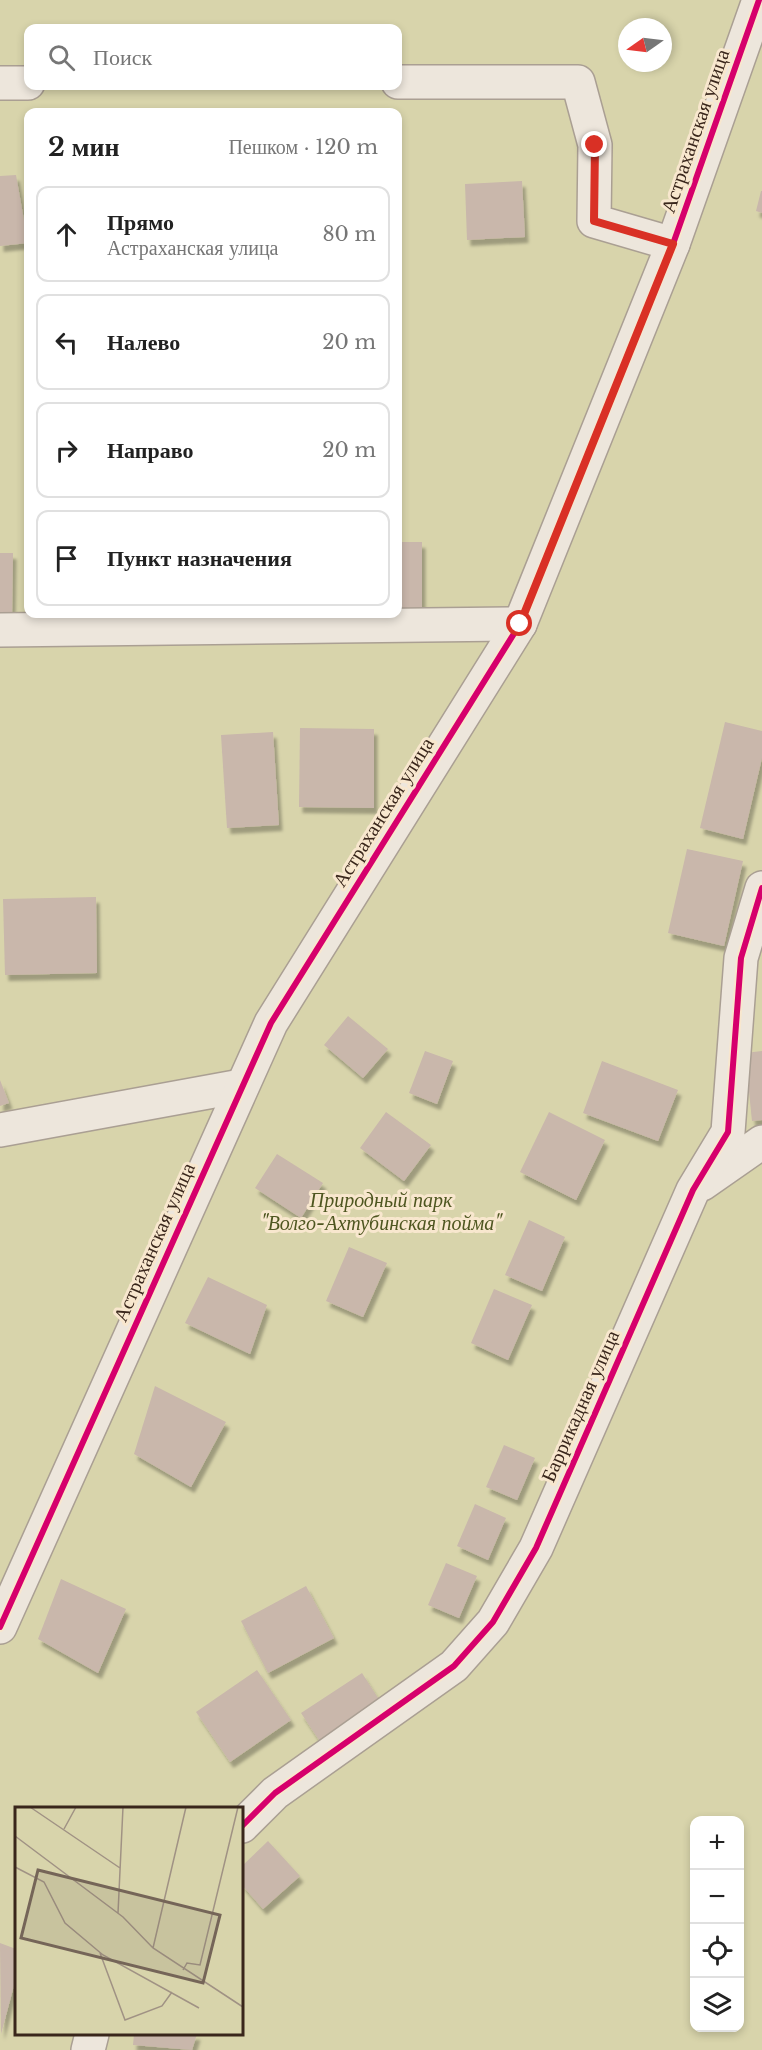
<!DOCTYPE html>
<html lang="ru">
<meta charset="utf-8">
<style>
body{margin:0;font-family:"Libre Baskerville",serif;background:#f6f6f6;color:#222}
.controls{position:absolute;right:18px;bottom:18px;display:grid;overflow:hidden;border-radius:12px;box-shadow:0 3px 9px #0003}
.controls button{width:54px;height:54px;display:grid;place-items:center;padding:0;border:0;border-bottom:2px solid #e0e0e0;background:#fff;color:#222;font:30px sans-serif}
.compass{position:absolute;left:618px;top:18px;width:54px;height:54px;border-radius:50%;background:#fff;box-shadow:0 3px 9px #0003;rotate:256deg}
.stop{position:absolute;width:18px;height:18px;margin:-14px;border:4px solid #d93025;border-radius:50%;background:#fff}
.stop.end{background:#d93025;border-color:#fff;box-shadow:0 2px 6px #0008}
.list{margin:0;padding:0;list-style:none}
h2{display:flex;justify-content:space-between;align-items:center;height:78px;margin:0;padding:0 24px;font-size:26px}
h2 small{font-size:20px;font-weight:400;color:#767676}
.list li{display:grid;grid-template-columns:39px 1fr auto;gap:18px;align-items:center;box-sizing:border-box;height:96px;margin:0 12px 12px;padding:0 12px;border:2px solid #e0e0e0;border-radius:12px}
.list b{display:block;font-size:22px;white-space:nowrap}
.list p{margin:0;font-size:20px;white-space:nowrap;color:#767676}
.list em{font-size:20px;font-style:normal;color:#767676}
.icon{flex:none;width:33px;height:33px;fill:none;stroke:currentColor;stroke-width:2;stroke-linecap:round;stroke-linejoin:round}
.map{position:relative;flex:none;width:762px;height:2050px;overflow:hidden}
.search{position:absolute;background:#fff;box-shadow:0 3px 9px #0003;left:24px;top:24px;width:378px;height:66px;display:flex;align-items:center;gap:15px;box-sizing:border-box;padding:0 21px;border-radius:12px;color:#767676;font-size:22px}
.panel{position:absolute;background:#fff;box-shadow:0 3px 9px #0003;left:24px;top:108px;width:378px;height:510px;border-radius:12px}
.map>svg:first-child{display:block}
</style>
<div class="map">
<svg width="762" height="2050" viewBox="0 0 762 2050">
<defs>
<filter id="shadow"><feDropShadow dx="3.5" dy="6" stdDeviation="1.5" flood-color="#0004"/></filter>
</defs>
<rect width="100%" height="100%" fill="#e5daca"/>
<path fill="#d8d4ab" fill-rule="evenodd" d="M0 0H762V2050H0ZM627 27H663V63H627ZM28 28H398V86H28ZM28 112H398V614H28ZM16 1808H242V2034H16ZM694 1820H740V2028H694Z"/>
<g fill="#c9b7ab" filter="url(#shadow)">
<path d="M16 175 28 243 0 246V176Z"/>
<path d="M522 181 525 237 467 240 465 184Z"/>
<path d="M761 191H762V213L756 211Z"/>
<rect x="398" y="542" width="24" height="70"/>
<path d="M0 553H13L12 619H0Z"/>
<path d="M725 722 762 731V758L743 839 700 828Z"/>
<path d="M300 728 374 729V808L299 807Z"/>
<path d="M273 732 279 825 227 828 221 735Z"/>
<path d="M687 849 743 861 724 946 668 933Z"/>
<path d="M96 897 97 973 5 975 3 899Z"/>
<path d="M348 1016 388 1049 363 1078 324 1045Z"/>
<path d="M425 1051 453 1061 437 1104 409 1093Z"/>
<path d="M762 1051V1120L752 1121 745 1053Z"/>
<path d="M602 1061 678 1090 658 1141 583 1113Z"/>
<path d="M0 1080 9 1103 0 1106Z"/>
<path d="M386 1112 431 1145 404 1181 360 1148Z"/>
<path d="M549 1112 605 1140 576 1200 520 1172Z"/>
<path d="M277 1154 323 1183 301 1218 255 1188Z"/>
<path d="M529 1220 565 1237 542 1291 505 1275Z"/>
<path d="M349 1247 387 1263 363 1317 326 1301Z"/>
<path d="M208 1277 267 1305 250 1354 185 1323Z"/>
<path d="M494 1289 532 1305 508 1360 471 1343Z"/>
<path d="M155 1386 226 1422 191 1487 134 1454Z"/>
<path d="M504 1445 535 1458 517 1500 486 1487Z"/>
<path d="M475 1504 506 1518 488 1560 457 1546Z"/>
<path d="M446 1563 477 1576 459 1618 428 1605Z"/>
<path d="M61 1579 126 1609 98 1673 38 1639Z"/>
<path d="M306 1586 334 1638 268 1673 241 1621Z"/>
<path d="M257 1670 291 1720 230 1762 196 1712Z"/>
<path d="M362 1673 380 1701 319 1740 301 1713Z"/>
<path d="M268 1841 300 1876 263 1909 242 1885V1866Z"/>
<path d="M0 1943 16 1949V1978L1 2034Z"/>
<path d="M134 2034H197L192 2050 133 2045Z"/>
</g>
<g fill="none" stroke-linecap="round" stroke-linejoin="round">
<defs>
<g id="minor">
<path d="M398 82H578L595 145 594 221 673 244"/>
<path d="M0 83H28"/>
<path d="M0 630 520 624"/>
<path d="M0 1130 241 1086"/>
<path d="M702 1184 762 1142"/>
<path d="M0 1627 271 1023 520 624 673 244 759 0"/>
<path d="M242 1826 275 1793 454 1666 493 1622 536 1548 693 1190 728 1132 741 958 762 888"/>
<path d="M88 2050 92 2034"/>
</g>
</defs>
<use href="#minor" stroke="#aa9f93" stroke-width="36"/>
<use href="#minor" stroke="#ede6dc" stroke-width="33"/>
<defs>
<g id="cycleway">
<path d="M0 1627 271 1023 520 624 673 244 759 0"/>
<path d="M242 1826 275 1793 454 1666 493 1622 536 1548 693 1190 728 1132 741 958 762 888"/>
</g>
</defs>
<use href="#cycleway" stroke="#f8e7ce" stroke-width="10"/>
<use href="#cycleway" stroke="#d6006c" stroke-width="6"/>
</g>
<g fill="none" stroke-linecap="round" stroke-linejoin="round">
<path stroke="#d93025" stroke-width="8" d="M520 624 673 244 594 221 595 145"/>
</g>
<g text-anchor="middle" stroke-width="6" stroke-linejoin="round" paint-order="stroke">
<g font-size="20" fill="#39261b" stroke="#f8e7ce">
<text transform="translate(695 131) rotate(-71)" y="7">Астраханская улица</text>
<text transform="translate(383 812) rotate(-58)" y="7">Астраханская улица</text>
<text transform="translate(154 1242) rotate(-66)" y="7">Астраханская улица</text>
<text transform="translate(580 1406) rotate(-66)" y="7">Баррикадная улица</text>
</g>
<g font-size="20" font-style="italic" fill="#4e5620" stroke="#f8e7ce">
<text x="381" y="1207">Природный парк<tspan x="381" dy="23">"Волго-Ахтубинская пойма"</tspan></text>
</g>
</g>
<g transform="translate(15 1807)">
<rect width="228" height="228" fill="#e5daca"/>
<path d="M0 0H228V228H0Z" fill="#d8d4ab"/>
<path fill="none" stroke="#a09284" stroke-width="1.5" d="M15 0 105 61M49 22 61 0M0 29 108 110 138 141 228 200M0 60 29 75 50 116 88 148 184 201M103 106 108 0M138 141 171 0M85 146 110 213 147 199 157 185M168 163 172 156 185 158 223 0"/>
<path fill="#756558" fill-opacity="0.15" stroke="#756558" stroke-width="3" d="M23 63 205 108 188 176 6 131Z"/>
<rect width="228" height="228" fill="none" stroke="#39261b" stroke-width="3"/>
</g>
</svg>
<div class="controls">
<button>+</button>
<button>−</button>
<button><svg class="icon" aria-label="locate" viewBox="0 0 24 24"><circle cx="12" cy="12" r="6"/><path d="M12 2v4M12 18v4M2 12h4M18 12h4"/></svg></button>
<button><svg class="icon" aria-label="layers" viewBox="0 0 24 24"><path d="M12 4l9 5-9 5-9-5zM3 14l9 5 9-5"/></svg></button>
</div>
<svg class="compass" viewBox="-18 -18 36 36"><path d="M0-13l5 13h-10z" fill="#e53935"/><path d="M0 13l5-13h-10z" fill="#767676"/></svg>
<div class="stop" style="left:520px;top:624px"></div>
<div class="stop end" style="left:595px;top:145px"></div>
<div class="search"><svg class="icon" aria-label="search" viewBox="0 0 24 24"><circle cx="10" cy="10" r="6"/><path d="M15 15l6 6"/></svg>Поиск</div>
<section class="panel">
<h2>2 мин<small>Пешком · 120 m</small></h2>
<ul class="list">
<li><svg class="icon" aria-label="ahead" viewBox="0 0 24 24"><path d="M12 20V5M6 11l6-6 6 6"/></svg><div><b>Прямо</b><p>Астраханская улица</p></div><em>80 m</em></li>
<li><svg class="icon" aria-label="left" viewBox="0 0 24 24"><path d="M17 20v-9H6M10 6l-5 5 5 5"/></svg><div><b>Налево</b></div><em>20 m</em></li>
<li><svg class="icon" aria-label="right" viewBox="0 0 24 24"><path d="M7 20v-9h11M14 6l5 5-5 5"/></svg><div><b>Направо</b></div><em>20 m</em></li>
<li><svg class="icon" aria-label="arrive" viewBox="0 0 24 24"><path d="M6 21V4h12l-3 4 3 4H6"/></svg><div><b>Пункт назначения</b></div></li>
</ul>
</section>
</div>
